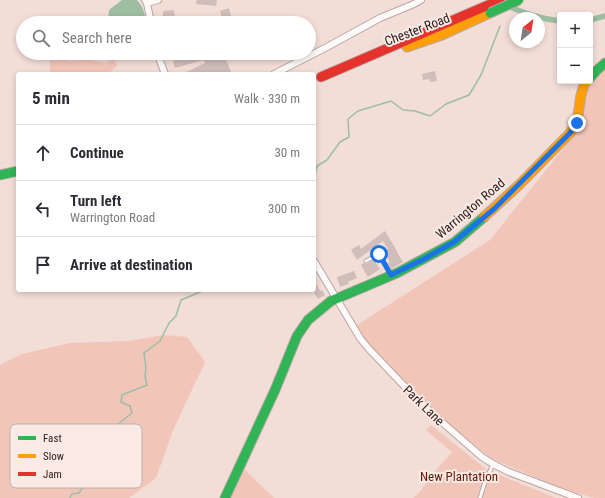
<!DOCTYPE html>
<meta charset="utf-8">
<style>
body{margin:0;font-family:"Roboto Condensed",sans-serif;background:#f2f2f3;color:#2b2b33}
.controls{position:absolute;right:12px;top:12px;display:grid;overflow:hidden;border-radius:4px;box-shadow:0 2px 6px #0003}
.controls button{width:36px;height:36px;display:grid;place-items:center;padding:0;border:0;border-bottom:1px solid #e1e1e2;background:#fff;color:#2b2b33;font:20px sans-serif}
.compass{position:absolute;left:509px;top:12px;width:36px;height:36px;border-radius:50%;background:#fff;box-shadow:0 2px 6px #0003;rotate:30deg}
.stop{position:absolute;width:12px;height:12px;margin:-9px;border:3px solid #1a73e8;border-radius:50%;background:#fff}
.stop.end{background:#1a73e8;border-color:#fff;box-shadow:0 1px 4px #0008}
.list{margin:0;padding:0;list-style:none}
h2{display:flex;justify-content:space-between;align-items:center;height:52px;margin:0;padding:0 16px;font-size:17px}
h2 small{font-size:13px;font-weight:400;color:#7c7c81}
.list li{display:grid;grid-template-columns:26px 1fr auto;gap:12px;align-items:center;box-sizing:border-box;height:56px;padding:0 16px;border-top:1px solid #e1e1e2}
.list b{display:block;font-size:15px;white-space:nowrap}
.list p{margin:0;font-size:13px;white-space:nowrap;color:#7c7c81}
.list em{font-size:13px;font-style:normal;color:#7c7c81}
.icon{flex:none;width:22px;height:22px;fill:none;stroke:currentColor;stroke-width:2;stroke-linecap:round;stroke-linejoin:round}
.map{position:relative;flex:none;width:605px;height:498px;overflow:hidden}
.search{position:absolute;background:#fff;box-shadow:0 2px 6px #0003;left:16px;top:16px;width:300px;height:44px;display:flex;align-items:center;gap:10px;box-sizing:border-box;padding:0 14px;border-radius:22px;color:#7c7c81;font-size:15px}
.panel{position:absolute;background:#fff;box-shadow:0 2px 6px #0003;left:16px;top:72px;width:300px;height:220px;border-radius:4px}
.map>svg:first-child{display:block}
</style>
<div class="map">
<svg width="605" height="498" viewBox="0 0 605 498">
<rect width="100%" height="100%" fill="#f3ddd7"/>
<g fill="#f2c5b9">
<path d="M55 56 71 61 79 60H90L105 63 114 59 117 66 110 72 102 74H50V60Z"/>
<path d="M605 70V498H594L559 487 492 459 438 416 369 346 357 325 490 240 566 145 580 125 583 96 600 74Z"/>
<path d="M164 335 187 337 205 362 174 428 156 478 129 498H0V365L22 354 70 343 128 341Z"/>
<path d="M431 425 487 470 556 498H413L419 493 435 471 452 452 426 430Z"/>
<path d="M243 468 274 498H229Z"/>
</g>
<path fill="#9dbea3" d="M122 0H137C143 7 146 14 145 23H111L108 21 109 10Z"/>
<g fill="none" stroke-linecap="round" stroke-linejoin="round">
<g stroke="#9dbea3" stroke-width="1.5">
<path d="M314 180 317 166 327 160 340 142 349 137 348 119 358 111 391 101 403 110 415 111 430 116 446 104 469 95 481 75 500 26"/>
<path d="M70 498 72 494 79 493 106 450 118 443 117 425 132 413 130 406 121 402 122 395 147 385 145 376 146 368 144 353 160 341 169 323 176 316 181 300 205 290"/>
</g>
<g stroke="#9dbea3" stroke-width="5.5">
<path d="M507 6C525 13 541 19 560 21"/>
<path d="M590 20 605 16"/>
</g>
</g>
<g fill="#cfbeb9">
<path d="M197 0H217L216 6 196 4Z"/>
<path d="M229 8 233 23H223L220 11Z"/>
<path d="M174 10 175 18 163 19V11Z"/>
<path d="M171 53H203L204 57 213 53H223L232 74H182L205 63 204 60 175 68Z"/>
<path d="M435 71 437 81 430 82 429 79 423 80 422 74Z"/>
<path d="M385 231 397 251V252L403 262 391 269 387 263 390 262 383 251 388 249 383 241 357 260 351 250 359 245 361 249Z"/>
<path d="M374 260 380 269 368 277 361 265 364 263 367 264Z"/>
<path d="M354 271 357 278 348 282 349 284 340 287 337 277Z"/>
<path d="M314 280 320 291 322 290 325 295 318 299 314 293Z"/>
</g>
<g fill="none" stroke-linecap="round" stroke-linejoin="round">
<defs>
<g id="lane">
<path d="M366 261 379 254 390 274"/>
<path d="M480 498 484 485 493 464"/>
</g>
<g id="street">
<path d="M145 0 147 3 151 23"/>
<path d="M147 3 158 0"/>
<path d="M157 53 165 74"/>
<path d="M274 74 327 47 380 18 414 4 421 0"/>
<path d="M314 261 360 338 368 348 407 389 436 417 482 457 493 464 509 472 578 498"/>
</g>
<g id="fast">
<path d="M590 78 596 71 605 63"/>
<path d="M0 175 18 171"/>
<path d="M225 498 275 390 297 336 308 320 331 301 397 273 455 242 484 217"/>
</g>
<g id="slow">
<path d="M407 47 442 35 490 13"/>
<path d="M484 217 519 185 570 133 577 122 581 95 584 85 587 81"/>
</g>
<path id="jam" d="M321 77 500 0"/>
</defs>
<use href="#lane" stroke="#b8a7a3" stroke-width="5"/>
<use href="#street" stroke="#b8a7a3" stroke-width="8"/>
<use href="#fast" stroke="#b8a7a3" stroke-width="11"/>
<use href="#slow" stroke="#b8a7a3" stroke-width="11"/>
<use href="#jam" stroke="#b8a7a3" stroke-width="11"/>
<g stroke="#dbd4d3" stroke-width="1" stroke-dasharray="1 3" stroke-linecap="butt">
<path d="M524 6C549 16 580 17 605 9"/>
<path d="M341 59 380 41 395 36"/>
<path d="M308 74 314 71"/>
<path d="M0 164 18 160"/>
</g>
<use href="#lane" stroke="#fdfaf9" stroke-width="3"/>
<use href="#street" stroke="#fdfaf9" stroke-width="6"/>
<use href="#fast" stroke="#30b455" stroke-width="9"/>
<use href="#slow" stroke="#ff9f0a" stroke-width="9"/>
<use href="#jam" stroke="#e5322d" stroke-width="9"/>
<defs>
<path id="fast-bridge" d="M490 13 519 0"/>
</defs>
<use href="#fast-bridge" stroke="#b8a7a3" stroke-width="11" stroke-linecap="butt"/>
<use href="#fast-bridge" stroke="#30b455" stroke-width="9"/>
</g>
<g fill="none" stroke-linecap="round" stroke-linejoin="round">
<path stroke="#1a73e8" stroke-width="5" d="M379 254 391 275 424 259 454 242 494 209 570 133 577 123"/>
</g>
<g text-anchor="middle" stroke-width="4" stroke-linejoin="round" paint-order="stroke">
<g font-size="13" fill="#2f201c" stroke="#faeae5">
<text transform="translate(417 29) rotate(-21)" y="5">Chester Road</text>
<text transform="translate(470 208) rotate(-40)" y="5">Warrington Road</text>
<text transform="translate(424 405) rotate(44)" y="5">Park Lane</text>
</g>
<g font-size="13" fill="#611904" stroke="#faeae5">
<text x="459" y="481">New Plantation</text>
</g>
</g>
<rect x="10" y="424" width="132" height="64" rx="6" fill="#faeae5" stroke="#bdada9" stroke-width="1"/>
<rect x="18" y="436" width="18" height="4" fill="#30b455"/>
<rect x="18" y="454" width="18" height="4" fill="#ff9f0a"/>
<rect x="18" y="472" width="18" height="4" fill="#e5322d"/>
<g font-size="11" fill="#2f201c">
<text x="43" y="442">Fast</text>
<text x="43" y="460">Slow</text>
<text x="43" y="478">Jam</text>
</g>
</svg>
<div class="controls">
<button>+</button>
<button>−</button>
</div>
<svg class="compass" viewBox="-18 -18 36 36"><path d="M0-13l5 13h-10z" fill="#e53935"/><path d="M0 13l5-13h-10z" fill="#7c7c81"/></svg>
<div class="stop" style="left:379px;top:254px"></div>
<div class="stop end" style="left:577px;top:123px"></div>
<div class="search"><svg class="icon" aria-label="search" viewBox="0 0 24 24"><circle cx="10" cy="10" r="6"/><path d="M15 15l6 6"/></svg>Search here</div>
<section class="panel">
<h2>5 min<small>Walk · 330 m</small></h2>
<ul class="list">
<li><svg class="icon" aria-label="ahead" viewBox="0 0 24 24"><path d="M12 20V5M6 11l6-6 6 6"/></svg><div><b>Continue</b></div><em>30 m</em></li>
<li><svg class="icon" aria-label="left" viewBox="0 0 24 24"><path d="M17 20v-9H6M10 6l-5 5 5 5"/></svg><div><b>Turn left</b><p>Warrington Road</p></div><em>300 m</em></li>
<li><svg class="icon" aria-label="arrive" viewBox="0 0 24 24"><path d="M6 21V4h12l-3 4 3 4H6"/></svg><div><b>Arrive at destination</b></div></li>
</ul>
</section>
</div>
